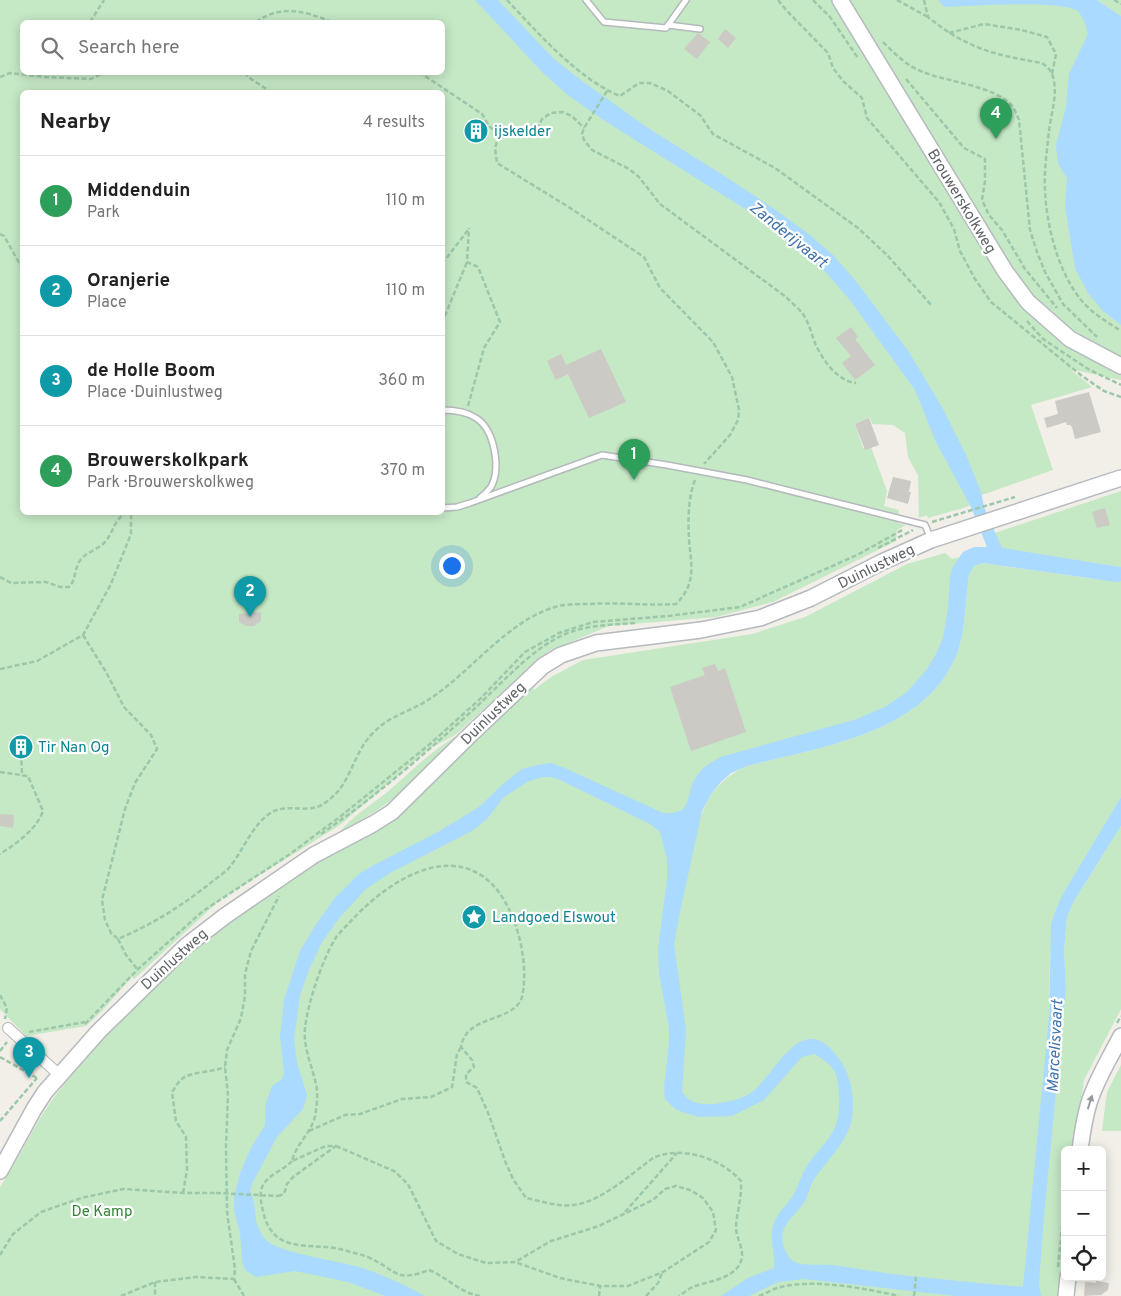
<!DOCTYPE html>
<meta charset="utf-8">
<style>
body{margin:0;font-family:Overpass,sans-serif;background:#f2f2f2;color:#222}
.controls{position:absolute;right:15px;bottom:15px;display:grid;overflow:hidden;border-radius:8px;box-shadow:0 2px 12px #0003}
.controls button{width:45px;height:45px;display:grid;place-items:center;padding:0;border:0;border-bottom:1px solid #e0e0e0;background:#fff;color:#222;font:25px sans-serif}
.you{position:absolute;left:451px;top:565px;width:18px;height:18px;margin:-12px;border:4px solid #fff;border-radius:50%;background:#1a73e8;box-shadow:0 0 0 8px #1a73e833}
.badge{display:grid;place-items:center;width:32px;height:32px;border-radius:50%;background:#b45309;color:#fff;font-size:16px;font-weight:700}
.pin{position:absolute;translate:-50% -41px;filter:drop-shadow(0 1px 2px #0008)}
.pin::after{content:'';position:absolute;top:26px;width:18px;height:15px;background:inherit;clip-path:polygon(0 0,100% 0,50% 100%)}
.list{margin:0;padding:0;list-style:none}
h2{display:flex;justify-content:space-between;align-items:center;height:65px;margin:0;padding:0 20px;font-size:21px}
h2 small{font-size:16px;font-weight:400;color:#767676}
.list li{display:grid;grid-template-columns:32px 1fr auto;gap:15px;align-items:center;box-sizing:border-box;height:90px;padding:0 20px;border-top:1px solid #e0e0e0}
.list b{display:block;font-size:19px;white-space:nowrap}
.list p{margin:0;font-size:16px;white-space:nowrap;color:#767676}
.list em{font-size:16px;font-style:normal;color:#767676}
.icon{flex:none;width:28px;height:28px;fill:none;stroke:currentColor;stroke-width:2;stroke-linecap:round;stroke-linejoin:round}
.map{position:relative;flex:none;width:1121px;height:1296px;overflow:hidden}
.search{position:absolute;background:#fff;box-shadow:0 2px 12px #0003;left:20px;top:20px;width:425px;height:55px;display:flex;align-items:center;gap:12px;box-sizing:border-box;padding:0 18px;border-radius:8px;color:#767676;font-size:19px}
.panel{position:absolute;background:#fff;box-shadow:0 2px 12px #0003;left:20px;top:90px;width:425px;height:425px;border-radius:8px}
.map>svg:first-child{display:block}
</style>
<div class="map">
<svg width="1121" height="1296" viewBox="0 0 1121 1296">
<rect width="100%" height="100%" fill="#f1efe8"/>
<g fill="#c5e8c5" fill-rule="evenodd">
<path d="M0 0H1081L1121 28V380L1070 369 1092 387 1031 405 1053 470 968 500 970 506 928 518 927 515 919 518 918 475 908 457 905 433 893 425 872 424 870 418 855 424 863 448 871 447 887 491 884 506 899 510 898 523 906 525 897 530 896 541 773 602 716 617 609 626 549 651 455 735 429 749 340 825 220 900 134 979 132 977 102 1011 86 1026 26 1036 0 1009ZM22 22H442V72H22ZM22 92H442V512H22Z"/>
<path d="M1097 0H1121V16Z"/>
<path d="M1121 491V567L1002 549 995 533Z"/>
<path d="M945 553 952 559 960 557 956 562 952 647 906 701 871 720 718 764 689 816 687 878C697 830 698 788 747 766 820 747 925 734 957 654 965 634 966 598 969 575L974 566 982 563 1094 579 1121 581V797L1056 909 1050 956 1049 1016 1054 1102 1066 989 1064 950 1067 917 1074 901 1121 826V1009L1084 1080 1074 1150H1065V1246L1060 1296H0V1187C15 1165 26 1142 39 1120 53 1097 69 1077 87 1058L86 1052 188 951 291 877 394 818 417 798 531 684 534 690 551 677 583 660 752 634 805 617 907 564Z"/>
<path d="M464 732C435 761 406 792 371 814 361 821 349 827 338 834 351 817 368 807 385 794 410 773 434 747 464 732Z"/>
<path d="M1121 1065V1131H1102L1107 1092Z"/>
</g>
<g fill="#aadaff">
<path d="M475 0H498L554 59 582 81 648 128 726 177 773 208 810 235 834 256 855 280 909 352 942 407 966 455 981 492 984 507 1002 548 1121 567V581L1116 582 982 563 974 566 969 575C966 598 965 634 957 654 925 734 820 747 747 766L731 773 720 783 712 793 702 811 679 917 674 945 686 1030 682 1092C685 1095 687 1099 690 1100 698 1105 712 1105 720 1103 731 1101 743 1099 752 1092 776 1074 798 1016 831 1049 850 1068 857 1097 851 1123 845 1145 823 1164 812 1183 809 1189 808 1196 805 1201 795 1218 775 1226 785 1250 787 1255 791 1261 797 1263 807 1266 821 1264 831 1265 842 1266 854 1268 865 1270 917 1278 970 1282 1023 1287L1049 1017 1051 924 1056 909 1063 894 1121 797V826L1074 901 1067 917 1064 950 1066 989 1043 1227 1039 1283 1041 1296H956L804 1279 778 1282 749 1296H721L748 1278 774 1268C776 1254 769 1240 773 1226 777 1213 785 1207 792 1197 798 1188 800 1178 805 1169 814 1154 829 1142 836 1125 841 1113 840 1084 835 1072 831 1064 822 1059 815 1054L802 1057 764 1100 732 1116 699 1117 685 1113 675 1109 665 1099 664 1087 669 1043V1028L659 973 658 949 667 880V860L660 832 650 824 558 779 551 777H542L527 782 504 797 487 819 472 831 390 873 366 889 340 917 322 942 309 970 300 995 294 1039 297 1063 307 1095 303 1109 277 1137 253 1182 250 1190C258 1207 251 1224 266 1240 280 1254 343 1261 365 1269 386 1276 405 1285 425 1296H385L348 1282 295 1271 256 1277 246 1271 242 1262 240 1232 234 1211V1198L240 1173 252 1146 265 1125V1106L272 1086 282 1079 284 1072 280 1037 284 1000 300 951 315 926 334 899 359 874 372 866 438 832 479 807 502 785 522 769 538 765 551 763 567 769 663 813C695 815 684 796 696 777 702 767 712 762 721 757L857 719 885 707 907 692 927 669 936 654 943 638 948 608 950 576 954 565 963 552 974 547H987L971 507 936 442 915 390 849 299 822 268 793 244 758 217 605 121 569 96 543 73Z"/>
<path d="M938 0H1097L1121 16V325L1102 310 1088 293 1075 268 1065 206 1067 178 1058 164 1056 145 1066 107 1069 74 1088 34C1086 25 1083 15 1076 10 1055 0 973 6 945 7Z"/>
</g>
<g fill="#cccac5">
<path d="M725 29 736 38 728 48 718 39Z"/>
<path d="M698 33 710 42 697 59 684 49Z"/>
<path d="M851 327 858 337 855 339 875 365 855 380 842 363 851 356 836 338Z"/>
<path d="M601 349 626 402 589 418 568 374 556 380 547 361 561 354 566 365Z"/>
<path d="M1089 392 1101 432 1075 439 1072 427 1070 425H1067L1066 422 1047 428 1044 418 1058 414 1055 401Z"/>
<path d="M869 418 879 445 865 450 855 424Z"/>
<path d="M893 477 911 481 909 492H911L908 504 887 498Z"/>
<path d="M1105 508 1110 525 1097 528 1092 512Z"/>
<path d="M261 612V621L254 626H246L239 622V614Z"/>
<path d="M715 664 718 671 725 668 746 732 691 751 670 687 705 675 702 668Z"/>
<path d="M31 741 32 751 12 752 11 742Z"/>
<path d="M0 814 14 815 13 828 0 826Z"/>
<path d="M1096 1281 1109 1283 1108 1290 1101 1295 1084 1296 1085 1282 1096 1283Z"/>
</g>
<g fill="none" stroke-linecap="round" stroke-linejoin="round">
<defs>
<g id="lane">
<path d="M586 0 604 22 666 28 686 0"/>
<path d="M668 25 700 29"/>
<path d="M442 410C453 410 467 412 476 418 495 430 501 469 491 487 488 491 484 495 480 498"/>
<path d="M442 508 457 507 470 503 602 455 667 465 747 480 925 525 931 539"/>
</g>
<path id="street" d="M8 1028 54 1070"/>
<g id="secondary">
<path d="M840 0 1005 271 1028 302 1070 339 1121 366"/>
<path d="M1080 1150C1082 1134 1084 1119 1089 1103 1096 1080 1110 1058 1121 1036"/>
<path d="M0 1171 34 1109 45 1092 99 1031 186 946 225 916 314 855 373 824 392 812 471 734 543 666 561 655 596 643 701 630 760 618 811 598 882 562 931 540 1121 478"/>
<path d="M1066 1296 1068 1277"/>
</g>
</defs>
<use href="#lane" stroke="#b5b8bc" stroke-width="8"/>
<use href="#street" stroke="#b5b8bc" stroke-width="12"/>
<use href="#secondary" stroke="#b6babf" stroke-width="18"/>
<g stroke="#9cc7a9" stroke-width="2.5" stroke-dasharray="5 2.5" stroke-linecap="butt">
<path d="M507 0C538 33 578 79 620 96L639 83H650L668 91 700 115 713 134 775 168 858 228 888 256 932 306"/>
<path d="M778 0 787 11 828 53 833 68 843 81 862 98 867 118 939 202 954 229 960 251 975 279 991 302 1082 376 1104 391 1121 397"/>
<path d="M813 0 830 17 858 58"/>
<path d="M897 0 928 17"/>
<path d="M924 0 928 17C966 48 994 55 1042 63 1046 66 1050 69 1052 74 1059 92 1051 113 1049 131 1047 150 1044 170 1045 189 1046 224 1058 273 1082 301 1093 314 1107 322 1121 331"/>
<path d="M1114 0 1121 4"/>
<path d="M90 22 104 0"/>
<path d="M256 22C282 4 304 11 332 22"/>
<path d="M949 33 984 24 1022 30 1047 37 1056 54 1052 74"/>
<path d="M883 42C895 54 907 66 923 72 947 82 996 86 1012 106 1015 110 1017 115 1019 120L1030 230 1037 252 1045 272 1063 304 1097 337"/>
<path d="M245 72 248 77 271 92"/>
<path d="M419 72 482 114 489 126 499 135 512 137 528 133 538 128 542 119 551 113 562 112 572 116 584 128"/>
<path d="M0 77 10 73 45 77 91 79 105 72"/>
<path d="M906 79 964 148 985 159V181L982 200 989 215 1002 230 1025 269 1057 308"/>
<path d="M607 91 584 128 582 134 584 140 592 150 629 169 639 177 660 204 786 297C791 302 798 308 803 314 809 323 811 333 815 343 822 359 837 381 856 383"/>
<path d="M499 135 495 148 497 163 567 206 644 257 660 288 713 342 732 377 739 410 738 420 730 435 704 464"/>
<path d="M0 234 4 236 22 268"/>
<path d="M442 264 468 230"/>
<path d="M1027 321 1043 339 1088 369 1121 385"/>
<path d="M442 323 467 262"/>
<path d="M468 406 484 348 500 322 478 267 467 262 469 228"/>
<path d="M932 522 1015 497"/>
<path d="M878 548 913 530"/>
<path d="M0 577 11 583 46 582 60 587H69C76 580 74 571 79 562 84 553 97 550 104 543 113 534 114 519 127 512"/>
<path d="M83 635 106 672 124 707 151 735 157 749 135 783 125 809 102 900 105 920 111 933 118 939C151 925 180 907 208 885 215 879 223 874 229 868 243 851 251 827 269 814 285 803 301 812 317 807 321 806 326 802 330 799 351 783 354 751 373 733 391 714 411 712 431 698 472 671 506 622 555 607 566 604 578 604 589 604 618 602 647 606 676 604 697 583 691 565 689 539 688 520 688 495 696 478"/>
<path d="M0 669 37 661 83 635 111 584 131 534V512"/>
<path d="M21 753 22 775"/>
<path d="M0 772 28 776 43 811C36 830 17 843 0 854"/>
<path d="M321 834C375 797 425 754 474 709 498 687 528 653 557 638 580 625 609 625 635 623"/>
<path d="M118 939 126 955 138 970"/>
<path d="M0 995 7 1008 5 1019"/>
<path d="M1117 1023 1121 1016"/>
<path d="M85 1024 137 970 203 911 290 854 341 816 430 744 480 699 525 652 559 633 593 622 668 616 740 607 857 555 904 529"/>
<path d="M29 1032 85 1022"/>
<path d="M0 1051 7 1042"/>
<path d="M0 1057 37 1078"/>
<path d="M0 1121 37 1078"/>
<path d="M309 1131 345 1115 360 1114 402 1099 431 1097 452 1087 457 1054 461 1047"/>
<path d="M336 1146 394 1171 408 1184 436 1241 458 1254 486 1263 515 1262 551 1241 599 1226 653 1200 665 1189 676 1186 690 1190 703 1198 713 1212 716 1230 709 1242 663 1272 628 1286H600L560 1278 515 1262"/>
<path d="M292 1161C284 1170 269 1174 263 1185 259 1192 261 1204 263 1211 273 1257 311 1241 344 1250 353 1253 362 1254 370 1258 398 1271 395 1283 429 1270 447 1277 460 1293 480 1296"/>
<path d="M183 1193 187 1170 186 1137 176 1121 172 1092C175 1088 178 1082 182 1079 189 1072 213 1072 225 1067"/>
<path d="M278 1196 284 1194 287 1184 293 1177 336 1146H326L292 1161C296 1143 315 1130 316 1110 317 1102 318 1092 316 1084 312 1066 303 1047 305 1028 308 1002 323 957 337 936 341 931 346 926 350 922 381 888 440 844 485 878 512 898 526 948 524 981 524 986 523 995 521 1000 509 1023 466 1015 461 1047L472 1060 474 1067 466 1074V1082L477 1088 489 1115 505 1161 513 1179 526 1198C541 1201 557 1207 573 1205 601 1202 631 1174 653 1158 681 1145 721 1158 741 1181 742 1197 737 1211 736 1227 736 1237 743 1247 742 1257 739 1278 710 1281 695 1286 689 1288 684 1293 679 1296"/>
<path d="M625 1212 677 1153"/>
<path d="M0 1255 13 1234 41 1212 81 1198 123 1189 183 1193H216"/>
<path d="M1058 1267 1065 1197"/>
<path d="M234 1279 244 1296"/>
<path d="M155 1282V1296"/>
<path d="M121 1296 155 1282 196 1277 234 1279 235 1269 227 1212 226 1146 228 1095 225 1067 227 1050 241 1018 245 996V974L251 951 279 896"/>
<path d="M599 1296 600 1286"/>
<path d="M646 1296 658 1283 662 1273"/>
<path d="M759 1296C765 1294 771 1290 777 1288 813 1278 863 1288 899 1296"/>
<path d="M914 1296 916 1277"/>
</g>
<use href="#lane" stroke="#fff" stroke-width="5"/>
<use href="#street" stroke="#fff" stroke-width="10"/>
<use href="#secondary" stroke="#fff" stroke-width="15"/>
<path stroke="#9cc7a9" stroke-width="2.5" stroke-dasharray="5 2.5" stroke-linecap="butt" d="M216 1193 278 1196"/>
</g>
<defs><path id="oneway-solid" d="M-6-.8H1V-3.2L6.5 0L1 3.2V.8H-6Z" transform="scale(1.25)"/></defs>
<use fill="#979a9d" href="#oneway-solid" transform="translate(1090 1102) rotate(-73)"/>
<defs>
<symbol id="building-disc" viewBox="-11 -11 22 22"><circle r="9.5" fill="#0f9aa8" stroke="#fff"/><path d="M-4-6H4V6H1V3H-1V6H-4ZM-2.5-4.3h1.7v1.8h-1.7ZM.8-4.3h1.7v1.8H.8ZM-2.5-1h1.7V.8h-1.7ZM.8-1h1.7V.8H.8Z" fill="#fff"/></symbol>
<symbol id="sight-disc" viewBox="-11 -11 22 22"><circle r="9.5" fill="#0f9aa8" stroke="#fff"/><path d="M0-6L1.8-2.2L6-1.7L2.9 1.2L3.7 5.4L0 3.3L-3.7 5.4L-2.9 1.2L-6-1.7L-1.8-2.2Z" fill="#fff"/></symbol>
</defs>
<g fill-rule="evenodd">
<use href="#building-disc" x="462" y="117" width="28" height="28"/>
<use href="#building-disc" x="7" y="733" width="28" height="28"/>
<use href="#sight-disc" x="460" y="903" width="28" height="28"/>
</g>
<g text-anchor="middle" stroke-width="4.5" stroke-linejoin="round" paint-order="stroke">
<g font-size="15" fill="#0d838f" stroke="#fff" text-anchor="start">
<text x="494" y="136">ijskelder</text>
<text x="38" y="752">Tir Nan Og</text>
<text x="492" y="922">Landgoed Elswout</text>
</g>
<g font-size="15" fill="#5f6368" stroke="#fff">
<text transform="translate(962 201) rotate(59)" y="5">Brouwerskolkweg</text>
<text transform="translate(876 566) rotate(-26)" y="5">Duinlustweg</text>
<text transform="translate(493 713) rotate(-44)" y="5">Duinlustweg</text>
<text transform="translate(174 959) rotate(-42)" y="5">Duinlustweg</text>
</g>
<g font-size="15" fill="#348238" stroke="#fff">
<text x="102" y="1216">De Kamp</text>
</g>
<g font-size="16" font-style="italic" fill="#4174aa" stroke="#fff">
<text transform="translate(789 234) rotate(39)" y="6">Zanderijvaart</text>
<text transform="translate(1054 1046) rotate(-87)" y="6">Marcelisvaart</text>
</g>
</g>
</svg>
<div class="controls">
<button>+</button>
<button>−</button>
<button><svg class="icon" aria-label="locate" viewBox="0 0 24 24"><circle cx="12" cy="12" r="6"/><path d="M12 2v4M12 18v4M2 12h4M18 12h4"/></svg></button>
</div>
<div class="you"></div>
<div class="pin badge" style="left:634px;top:480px;background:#2e9e5b">1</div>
<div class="pin badge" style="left:250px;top:617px;background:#0f9aa8">2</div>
<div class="pin badge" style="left:29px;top:1078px;background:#0f9aa8">3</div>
<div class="pin badge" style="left:996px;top:139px;background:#2e9e5b">4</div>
<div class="search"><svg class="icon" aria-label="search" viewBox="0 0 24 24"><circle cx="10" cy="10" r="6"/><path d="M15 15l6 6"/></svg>Search here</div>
<section class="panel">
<h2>Nearby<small>4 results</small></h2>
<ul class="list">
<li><span class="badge" style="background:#2e9e5b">1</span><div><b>Middenduin</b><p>Park</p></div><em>110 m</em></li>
<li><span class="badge" style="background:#0f9aa8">2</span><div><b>Oranjerie</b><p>Place</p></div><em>110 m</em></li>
<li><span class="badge" style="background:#0f9aa8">3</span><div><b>de Holle Boom</b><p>Place · Duinlustweg</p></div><em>360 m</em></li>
<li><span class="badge" style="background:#2e9e5b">4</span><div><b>Brouwerskolkpark</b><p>Park · Brouwerskolkweg</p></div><em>370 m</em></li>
</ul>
</section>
</div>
